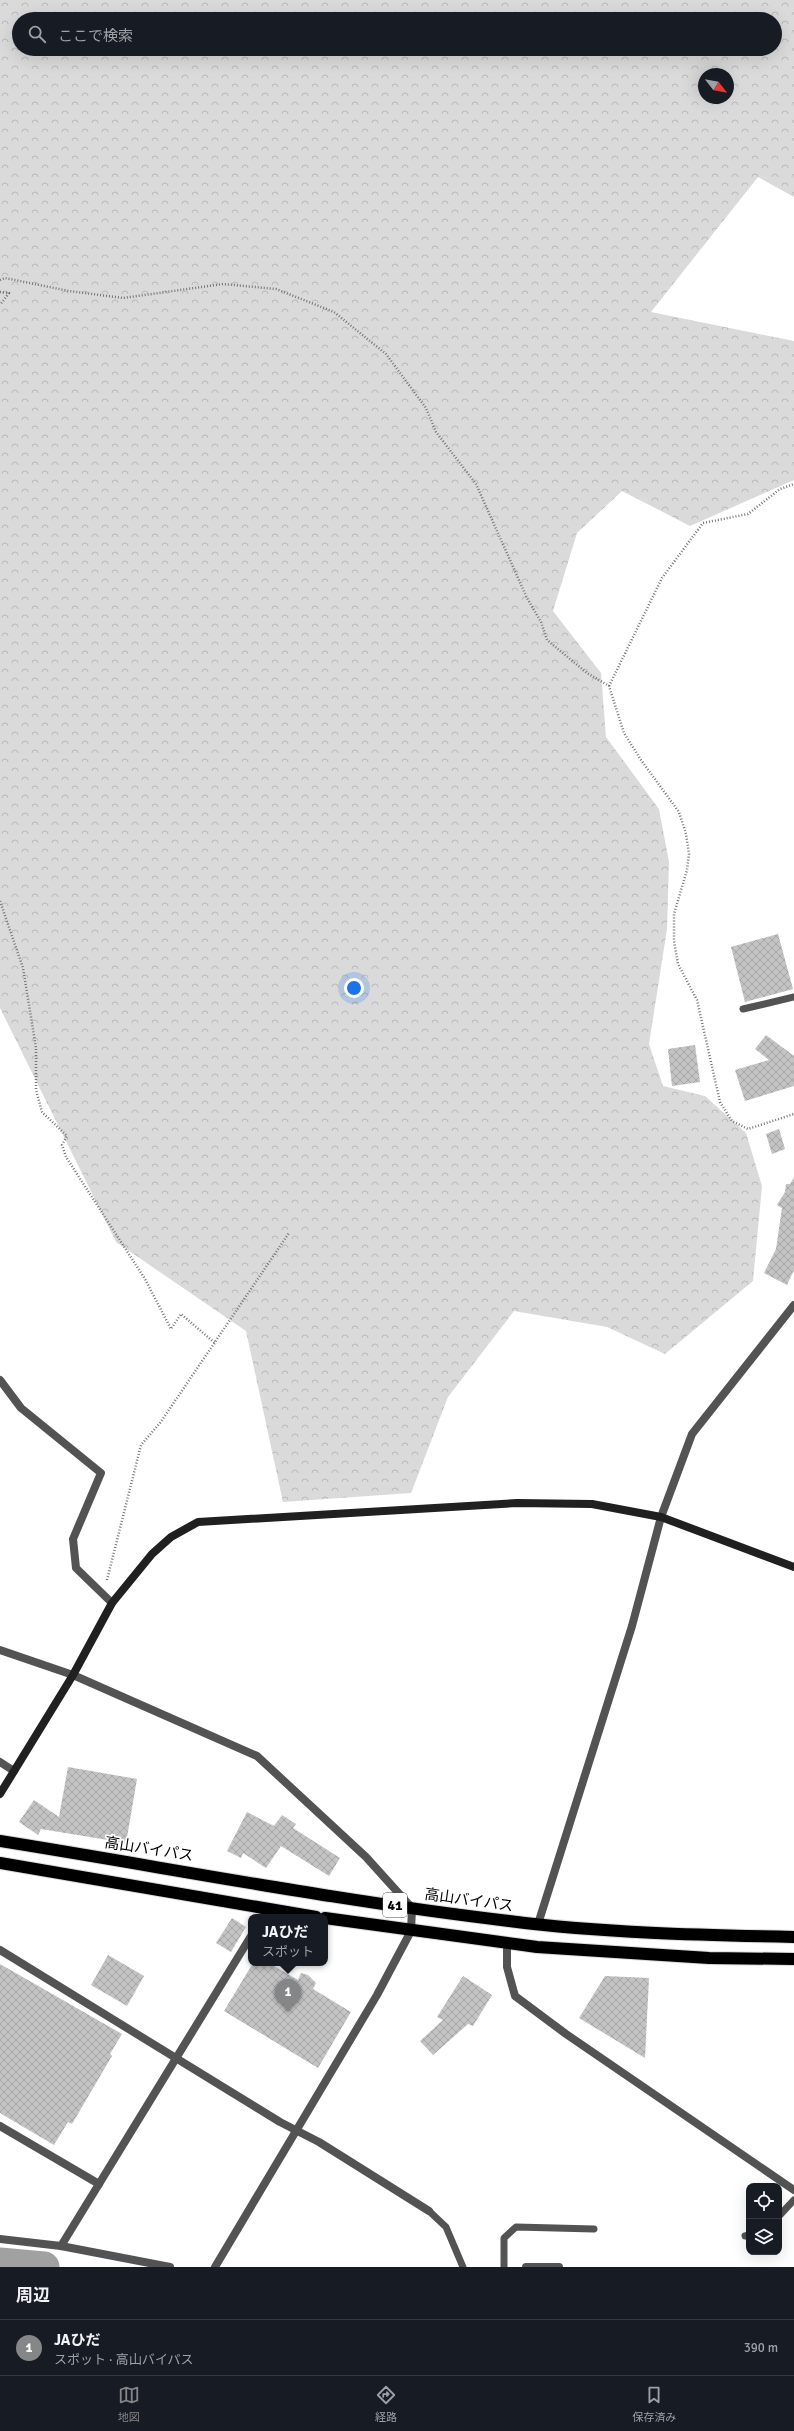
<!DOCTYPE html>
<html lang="ja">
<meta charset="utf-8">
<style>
body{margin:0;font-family:Signika,"Noto Sans JP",sans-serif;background:#242831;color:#f1f3f6}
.controls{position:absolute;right:12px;bottom:12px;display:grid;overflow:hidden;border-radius:8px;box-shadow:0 4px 16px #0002}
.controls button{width:36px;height:36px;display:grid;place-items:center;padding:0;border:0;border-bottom:1px solid #363941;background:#171b24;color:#f1f3f6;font:20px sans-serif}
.compass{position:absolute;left:698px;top:68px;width:36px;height:36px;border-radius:50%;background:#171b24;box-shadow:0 4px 16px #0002;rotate:121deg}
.you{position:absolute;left:354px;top:988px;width:14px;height:14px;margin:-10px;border:3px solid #fff;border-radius:50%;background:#1a73e8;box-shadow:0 0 0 6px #1a73e833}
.badge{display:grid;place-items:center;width:26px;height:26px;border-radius:50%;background:#858687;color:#fff;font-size:13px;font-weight:700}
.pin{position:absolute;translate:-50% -33px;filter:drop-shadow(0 1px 2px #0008)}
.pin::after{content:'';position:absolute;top:21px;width:14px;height:12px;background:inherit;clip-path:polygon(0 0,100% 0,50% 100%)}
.popup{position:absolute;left:248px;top:1914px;width:80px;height:52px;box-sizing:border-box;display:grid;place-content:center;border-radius:8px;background:#171b24;filter:drop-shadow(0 1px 3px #0005);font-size:13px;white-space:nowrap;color:#9ea1a6}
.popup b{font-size:15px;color:#f1f3f6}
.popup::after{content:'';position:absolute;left:50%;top:100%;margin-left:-8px;border:8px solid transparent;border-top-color:#171b24}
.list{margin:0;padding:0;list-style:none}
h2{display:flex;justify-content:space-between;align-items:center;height:52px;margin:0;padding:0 16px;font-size:17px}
h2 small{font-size:13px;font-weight:400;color:#9ea1a6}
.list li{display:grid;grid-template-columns:26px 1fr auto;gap:12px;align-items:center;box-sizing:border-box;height:56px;padding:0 16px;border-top:1px solid #363941}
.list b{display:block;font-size:15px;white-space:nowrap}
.list p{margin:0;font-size:13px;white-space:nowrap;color:#9ea1a6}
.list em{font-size:13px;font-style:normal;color:#9ea1a6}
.icon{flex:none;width:22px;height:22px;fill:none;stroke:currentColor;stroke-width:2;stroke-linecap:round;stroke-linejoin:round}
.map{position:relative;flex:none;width:794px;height:2267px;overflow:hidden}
.search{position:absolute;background:#171b24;box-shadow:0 4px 16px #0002;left:12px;right:12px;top:12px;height:44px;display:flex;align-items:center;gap:10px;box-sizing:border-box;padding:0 14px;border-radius:22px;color:#9ea1a6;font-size:15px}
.sheet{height:108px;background:#171b24}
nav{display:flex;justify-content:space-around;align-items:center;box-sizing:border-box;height:56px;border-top:1px solid #363941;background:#171b24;font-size:11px;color:#9ea1a6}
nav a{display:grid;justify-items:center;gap:2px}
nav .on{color:#858687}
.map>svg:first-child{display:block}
</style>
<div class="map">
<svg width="794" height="2267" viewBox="0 0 794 2267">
<defs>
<pattern id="forest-crowns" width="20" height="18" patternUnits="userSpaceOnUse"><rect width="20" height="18" fill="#dadada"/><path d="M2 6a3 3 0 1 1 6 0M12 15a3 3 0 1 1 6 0" fill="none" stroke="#b9b9b9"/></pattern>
<pattern id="building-cross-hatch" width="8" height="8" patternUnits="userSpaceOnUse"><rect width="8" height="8" fill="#c3c3c3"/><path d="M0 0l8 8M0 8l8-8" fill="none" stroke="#a6a6a6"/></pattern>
</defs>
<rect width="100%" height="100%" fill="#fff"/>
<path fill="url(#forest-crowns)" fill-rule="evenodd" d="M0 0H794V197L758 177 651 312 794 341V480L690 526 622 491 577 533 553 611 601 673 606 737 659 809 669 862 667 929 649 1044 663 1086 705 1096 746 1133 762 1186 753 1281 665 1354 607 1327 514 1311 448 1397 411 1493 283 1502 246 1331 116 1242 0 1008ZM19 19H775V49H19ZM704 74H728V98H704Z"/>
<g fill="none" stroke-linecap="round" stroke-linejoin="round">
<path stroke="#a1a1a1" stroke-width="31" d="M0 2263 44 2267"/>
</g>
<g fill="url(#building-cross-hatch)">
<path d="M778 934 793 989 745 1002 731 947Z"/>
<path d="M766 1035 794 1056V1086L745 1101 735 1070 769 1060 755 1049Z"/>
<path d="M695 1045 700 1082 672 1086 668 1049Z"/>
<path d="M779 1129 785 1149 772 1154 766 1134Z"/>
<path d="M794 1177V1270L787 1285 764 1273 776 1249 782 1208 777 1205 785 1192 786 1184H790Z"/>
<path d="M68 1767 137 1779 126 1843 41 1829 38 1835 19 1822 34 1800 59 1817Z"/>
<path d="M247 1812 274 1826 282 1815 296 1824 293 1828 340 1858 329 1876 281 1846 266 1868 243 1853 241 1858 227 1851Z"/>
<path d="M232 1918 246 1927 231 1952 216 1943Z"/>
<path d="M108 1955 144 1976 127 2006 91 1985Z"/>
<path d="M253 1963H269L298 1980 301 1973 308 1975 316 1983 313 1989 351 2012 318 2068 224 2011Z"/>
<path d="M0 1964 122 2034 110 2054 112 2056 72 2124 68 2122 54 2145 0 2113Z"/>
<path d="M463 1976 492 1995 473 2026 468 2024 433 2055 420 2041 443 2020 437 2017Z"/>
<path d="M605 1976 649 1978 645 2058 579 2018Z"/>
</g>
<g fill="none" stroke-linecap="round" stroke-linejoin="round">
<defs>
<g id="highway">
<path d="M0 1841C169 1868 338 1901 509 1921 603 1933 699 1935 794 1937"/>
<path d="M0 1863 316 1917"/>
<path d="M325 1918 537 1947 709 1958 794 1959"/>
</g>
</defs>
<use href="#highway" stroke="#dbdbdb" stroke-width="14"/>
<g stroke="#757575" stroke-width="2.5" stroke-dasharray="1 2" stroke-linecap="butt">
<path d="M0 280 5 278 69 291 123 298 223 284 276 289 334 312 386 354 426 408 436 432 476 484 527 598 541 622 547 640 587 673 609 686 624 733 641 760 679 812 686 834 689 854 687 870 674 914V941L678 964 697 1000 720 1102 732 1121 748 1129 794 1114"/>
<path d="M0 292 9 293 0 305"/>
<path d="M609 686 662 578 703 523 748 514 780 489 794 484"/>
<path d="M0 901 23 968 36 1048V1090L42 1112 67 1136 62 1145 66 1157 145 1279 171 1329 181 1314 216 1344"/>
<path d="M107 1580 141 1445 160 1423 289 1233"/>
</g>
<g stroke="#535353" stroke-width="7">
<path d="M743 1009 794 997"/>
<path d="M429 2211 446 2227 463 2267"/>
<path d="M779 2216 794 2200"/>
<path d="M745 2236 749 2235"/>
<path d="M504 2267V2238L516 2227 594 2229"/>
</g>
<g stroke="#535353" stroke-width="8">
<path d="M0 1380 21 1408 101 1473 73 1539 76 1568 112 1603"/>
<path d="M0 1650 73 1675 257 1756 366 1857 412 1908 411 1931 377 1995 215 2267"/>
<path d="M0 1762 14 1771"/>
<path d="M262 1917 267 1910"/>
<path d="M538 1924 632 1626 661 1517 692 1434 794 1305"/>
<path d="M507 1944V1967L515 1996 566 2034 794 2190"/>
<path d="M0 1950 280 2122 319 2142 429 2211"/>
<path d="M0 2126 99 2184"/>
<path d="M0 2239 61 2246 170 2267"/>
<path d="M61 2246 251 1936"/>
<path d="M526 2267H559"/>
</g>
<path stroke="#202020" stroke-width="8" d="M0 1794 73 1675 112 1603 152 1554 171 1537 198 1522 517 1503 592 1504 661 1517 794 1567"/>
<use href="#highway" stroke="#000" stroke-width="12"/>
</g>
<g text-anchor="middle" stroke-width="3.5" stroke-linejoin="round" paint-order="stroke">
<rect fill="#fff" stroke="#4c4c4c" stroke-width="1" x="383" y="1893" width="24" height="24" rx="3"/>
<g font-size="14" font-weight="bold" fill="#000">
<text x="395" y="1910">41</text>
</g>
<g font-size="15" fill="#000" stroke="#fff">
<text transform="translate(149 1849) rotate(9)" y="5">高山バイパス</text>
<text transform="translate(469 1900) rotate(8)" y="5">高山バイパス</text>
</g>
</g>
</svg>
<div class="controls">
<button><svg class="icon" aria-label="locate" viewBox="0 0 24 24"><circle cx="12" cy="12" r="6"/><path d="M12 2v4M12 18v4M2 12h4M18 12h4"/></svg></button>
<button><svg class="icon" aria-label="layers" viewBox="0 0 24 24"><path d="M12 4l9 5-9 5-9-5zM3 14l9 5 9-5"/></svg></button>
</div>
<svg class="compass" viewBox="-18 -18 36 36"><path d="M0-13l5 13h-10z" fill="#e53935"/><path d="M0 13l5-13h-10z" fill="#9ea1a6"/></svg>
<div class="you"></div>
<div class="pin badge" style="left:288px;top:2012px">1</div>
<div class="popup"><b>JAひだ</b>スポット</div>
<div class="search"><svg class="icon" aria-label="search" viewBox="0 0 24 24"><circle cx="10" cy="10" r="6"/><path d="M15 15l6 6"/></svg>ここで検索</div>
</div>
<section class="sheet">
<h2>周辺<small></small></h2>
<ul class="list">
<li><span class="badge">1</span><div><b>JAひだ</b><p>スポット · 高山バイパス</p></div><em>390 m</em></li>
</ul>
</section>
<nav>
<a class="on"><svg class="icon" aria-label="map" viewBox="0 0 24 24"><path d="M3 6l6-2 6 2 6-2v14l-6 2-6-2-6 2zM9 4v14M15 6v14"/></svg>地図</a>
<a><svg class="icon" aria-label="directions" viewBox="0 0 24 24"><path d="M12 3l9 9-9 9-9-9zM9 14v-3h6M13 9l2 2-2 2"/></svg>経路</a>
<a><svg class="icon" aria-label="saved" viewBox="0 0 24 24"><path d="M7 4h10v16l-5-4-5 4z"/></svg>保存済み</a>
</nav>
